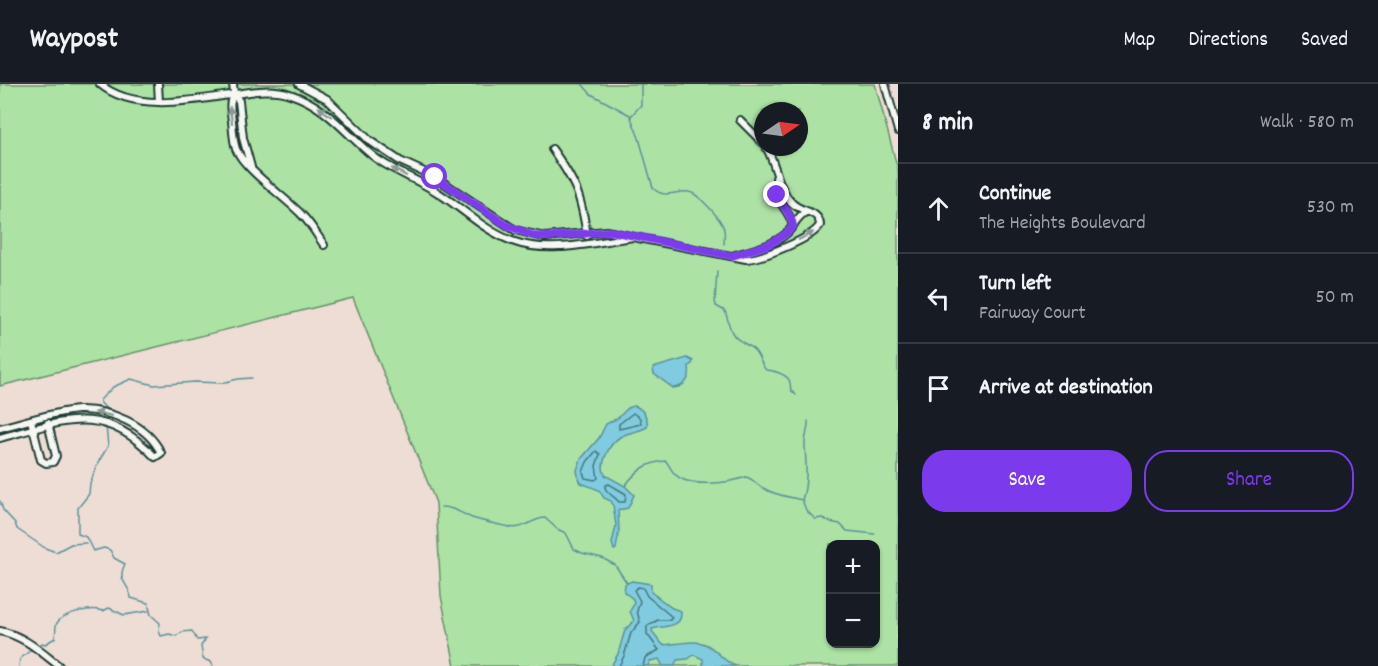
<!DOCTYPE html>
<meta charset="utf-8">
<style>
body{margin:0;font-family:Dekko,sans-serif;background:#20242c;color:#f1f3f6}
.controls{position:absolute;right:18px;bottom:18px;display:grid;overflow:hidden;border-radius:12px;box-shadow:0 2px 4px #0004}
.controls button{width:54px;height:54px;display:grid;place-items:center;padding:0;border:0;border-bottom:2px solid #363941;background:#171b24;color:#f1f3f6;font:30px sans-serif}
.compass{position:absolute;left:754px;top:18px;width:54px;height:54px;border-radius:50%;background:#171b24;box-shadow:0 2px 4px #0004;rotate:77deg}
.stop{position:absolute;width:18px;height:18px;margin:-14px;border:4px solid #7c3aed;border-radius:50%;background:#fff}
.stop.end{background:#7c3aed;border-color:#fff;box-shadow:0 2px 6px #0008}
.list{margin:0;padding:0;list-style:none}
h2{display:flex;justify-content:space-between;align-items:center;height:78px;margin:0;padding:0 24px;font-size:26px}
h2 small{font-size:20px;font-weight:400;color:#9ea1a6}
.list li{display:grid;grid-template-columns:39px 1fr auto;gap:18px;align-items:center;box-sizing:border-box;height:90px;padding:0 24px;border-top:2px solid #363941}
.list b{display:block;font-size:22px;white-space:nowrap}
.list p{margin:0;font-size:20px;white-space:nowrap;color:#9ea1a6}
.list em{font-size:20px;font-style:normal;color:#9ea1a6}
.actions{display:flex;gap:12px;padding:18px 24px}
.actions a{flex:1;padding:14px 0;border:2px solid #7c3aed;border-radius:24px;text-align:center;font-size:21px;color:#7c3aed}
.actions .main{background:#7c3aed;color:#fff}
.icon{flex:none;width:33px;height:33px;fill:none;stroke:currentColor;stroke-width:2;stroke-linecap:round;stroke-linejoin:round}
.map{position:relative;flex:none;width:898px;height:582px;overflow:hidden}
header{display:flex;align-items:center;gap:36px;box-sizing:border-box;height:84px;padding:0 30px;background:#171b24;border-bottom:2px solid #363941}
header strong{font-size:28px}
nav{display:flex;gap:33px;margin-inline-start:auto;font-size:21px}
main{display:flex}
aside{flex:1;background:#171b24}
.map>svg:first-child{display:block}
</style>
<header>
<strong>Waypost</strong>
<nav><a>Map</a><a>Directions</a><a>Saved</a></nav>
</header>
<main>
<div class="map">
<svg width="898" height="582" viewBox="0 0 898 582">
<rect width="100%" height="100%" fill="#eeddd5"/>
<filter id="ink" filterUnits="userSpaceOnUse"><feTurbulence type="fractalNoise" baseFrequency=".0167" numOctaves="2"/><feDisplacementMap in="SourceGraphic" scale="12" xChannelSelector="R" yChannelSelector="G"/><feConvolveMatrix kernelMatrix="1 2 1 2 8 2 1 2 1" color-interpolation-filters="sRGB"/></filter>
<g filter="url(#ink)">
<path fill="#ade2a5" stroke="#66906c" stroke-width="1.5" fill-rule="evenodd" d="M0 0H875L898 86V582H455L441 512 436 419 353 214 0 302ZM763 27H799V63H763ZM830 460H876V560H830Z"/>
<g fill="#80cbe0" stroke="#59929b" stroke-width="1.5">
<path d="M687 274 693 277 692 280 689 282C691 293 686 303 673 304L654 290 653 284Z"/>
<path d="M634 322C643 324 649 335 647 343 639 348 628 348 620 353 609 360 599 380 605 391L625 402 634 411 628 424 618 426 619 447 616 465 614 466 612 459 616 442 613 421 611 417 604 414 599 406 581 399 578 393 577 386 581 375 599 354 606 340 618 334 628 324Z"/>
<path d="M632 497 651 500V508L672 524 681 527C683 545 664 541 652 545V547L663 561C675 561 693 555 705 560 717 565 723 578 736 582H703V575L694 571 688 575 677 576 674 582H663L659 575 650 577 648 582H611L618 570 625 546 634 537 630 527 634 520 633 515 624 508 625 500Z"/>
</g>
<g fill="none" stroke-linecap="round" stroke-linejoin="round">
<g stroke="#467679" stroke-width="1.5">
<path d="M633 329 640 334 641 340 619 345V340Z"/>
<path d="M596 367 600 370 596 382 598 394 595 396 585 394 583 388 587 378Z"/>
<path d="M606 401 609 400 626 410 625 418H619C615 413 608 410 605 404Z"/>
<path d="M619 582 624 572 631 549 640 538 637 527 640 517 634 506 638 503 643 504 647 512 672 533 670 536H658L647 542V550L659 566 645 574 643 582"/>
</g>
<g stroke="#59929b" stroke-width="1.5">
<path d="M582 0 591 10 630 31 639 54 653 104C665 116 675 106 689 108 698 109 722 136 724 145 725 150 724 155 724 160"/>
<path d="M631 32 641 21V0"/>
<path d="M717 187 715 217 716 222 725 227C729 237 729 250 739 256 744 260 754 263 757 270 761 276 761 281 766 286 772 286 786 290 789 296 791 299 790 303 791 306L796 311"/>
<path d="M106 325 100 318V316L113 303 131 295 154 301 195 298 222 299 238 295 252 294"/>
<path d="M808 337C809 345 804 354 805 362 806 379 808 399 802 416L806 426 815 435 823 434 830 438 840 440 847 447 875 450"/>
<path d="M106 342 108 362 99 377 90 399 89 410 78 424V450L86 453 93 467 104 464 110 466 114 474 125 480C116 498 129 498 131 514L148 519 151 531 160 539 159 547 161 552 169 550 176 552 182 548 192 547 197 556 206 555 201 562 203 575 211 578 213 582"/>
<path d="M625 402C636 387 647 378 666 377 669 381 671 386 674 389 687 405 729 399 746 393 754 395 756 401 763 404 774 411 789 413 802 416"/>
<path d="M0 417 3 426 15 439 17 445 45 464 56 468 71 460 86 459"/>
<path d="M441 423C453 423 461 429 472 434 484 438 497 440 509 443 522 447 533 434 545 434L557 445 566 449 574 465 582 469 602 474 615 481 627 499"/>
<path d="M39 562 42 559 45 560 55 554C56 549 55 542 57 539 64 528 93 523 103 527L109 524 124 531 148 527"/>
<path d="M19 582 20 575 32 565"/>
</g>
<defs>
<g id="street">
<path d="M100 0C134 29 195 16 236 10 254 7 273 4 290 10 327 22 344 48 373 72 393 88 418 95 440 110 463 125 485 147 512 157 549 171 594 158 633 153L606 147 545 153 515 146 435 93 400 77 370 57 327 15 299 0"/>
<path d="M158 0 159 18"/>
<path d="M233 0 234 10"/>
<path d="M885 0 898 47"/>
<path d="M740 36 763 59"/>
<path d="M552 65C576 99 581 111 587 152"/>
<path d="M251 83 243 54 239 17 234 10C228 19 231 27 232 37 233 46 233 56 236 65 245 86 285 113 302 131 311 140 317 151 324 161"/>
<path d="M776 94C776 103 776 111 781 119 786 128 791 132 793 142"/>
<path d="M633 153 746 175C762 174 812 155 820 141 819 126 802 129 792 119 777 104 777 81 766 63"/>
<path d="M735 171C753 166 772 162 787 149 794 142 797 132 806 128"/>
<path d="M31 336 41 376 46 379 53 378 56 372 48 339"/>
<path d="M0 344C25 338 52 328 78 326 109 325 147 340 161 369L155 373C103 318 64 337 0 354"/>
<path d="M0 547C24 552 40 567 59 582"/>
</g>
</defs>
<use href="#street" stroke="#1f3d34" stroke-width="10"/>
<use href="#street" stroke="#f6f6f2" stroke-width="6"/>
</g>
<defs><path id="oneway-solid" d="M-6-.8H1V-3.2L6.5 0L1 3.2V.8H-6Z" transform="scale(1.5)"/></defs>
<g fill="#8a9a93">
<use href="#oneway-solid" transform="translate(325 28) rotate(-143)"/>
<use href="#oneway-solid" transform="translate(231 31) rotate(-97)"/>
<use href="#oneway-solid" transform="translate(399 88) rotate(-152)"/>
<use href="#oneway-solid" transform="translate(806 152) rotate(-28)"/>
<use href="#oneway-solid" transform="translate(103 330) rotate(-168)"/>
</g>
</g>
<g fill="none" stroke-linecap="round" stroke-linejoin="round" filter="url(#ink)">
<path stroke="#7c3aed" stroke-width="8" d="M435 93 506 141 534 152 550 153 611 147 732 172 770 160 787 149 793 142C791 129 782 122 777 111"/>
</g>
</svg>
<div class="controls">
<button>+</button>
<button>−</button>
</div>
<svg class="compass" viewBox="-18 -18 36 36"><path d="M0-13l5 13h-10z" fill="#e53935"/><path d="M0 13l5-13h-10z" fill="#9ea1a6"/></svg>
<div class="stop" style="left:435px;top:93px"></div>
<div class="stop end" style="left:777px;top:111px"></div>
</div>
<aside>
<h2>8 min<small>Walk · 580 m</small></h2>
<ul class="list">
<li><svg class="icon" aria-label="ahead" viewBox="0 0 24 24"><path d="M12 20V5M6 11l6-6 6 6"/></svg><div><b>Continue</b><p>The Heights Boulevard</p></div><em>530 m</em></li>
<li><svg class="icon" aria-label="left" viewBox="0 0 24 24"><path d="M17 20v-9H6M10 6l-5 5 5 5"/></svg><div><b>Turn left</b><p>Fairway Court</p></div><em>50 m</em></li>
<li><svg class="icon" aria-label="arrive" viewBox="0 0 24 24"><path d="M6 21V4h12l-3 4 3 4H6"/></svg><div><b>Arrive at destination</b></div></li>
</ul>
<div class="actions"><a class="main">Save</a><a>Share</a></div>
</aside>
</main>
